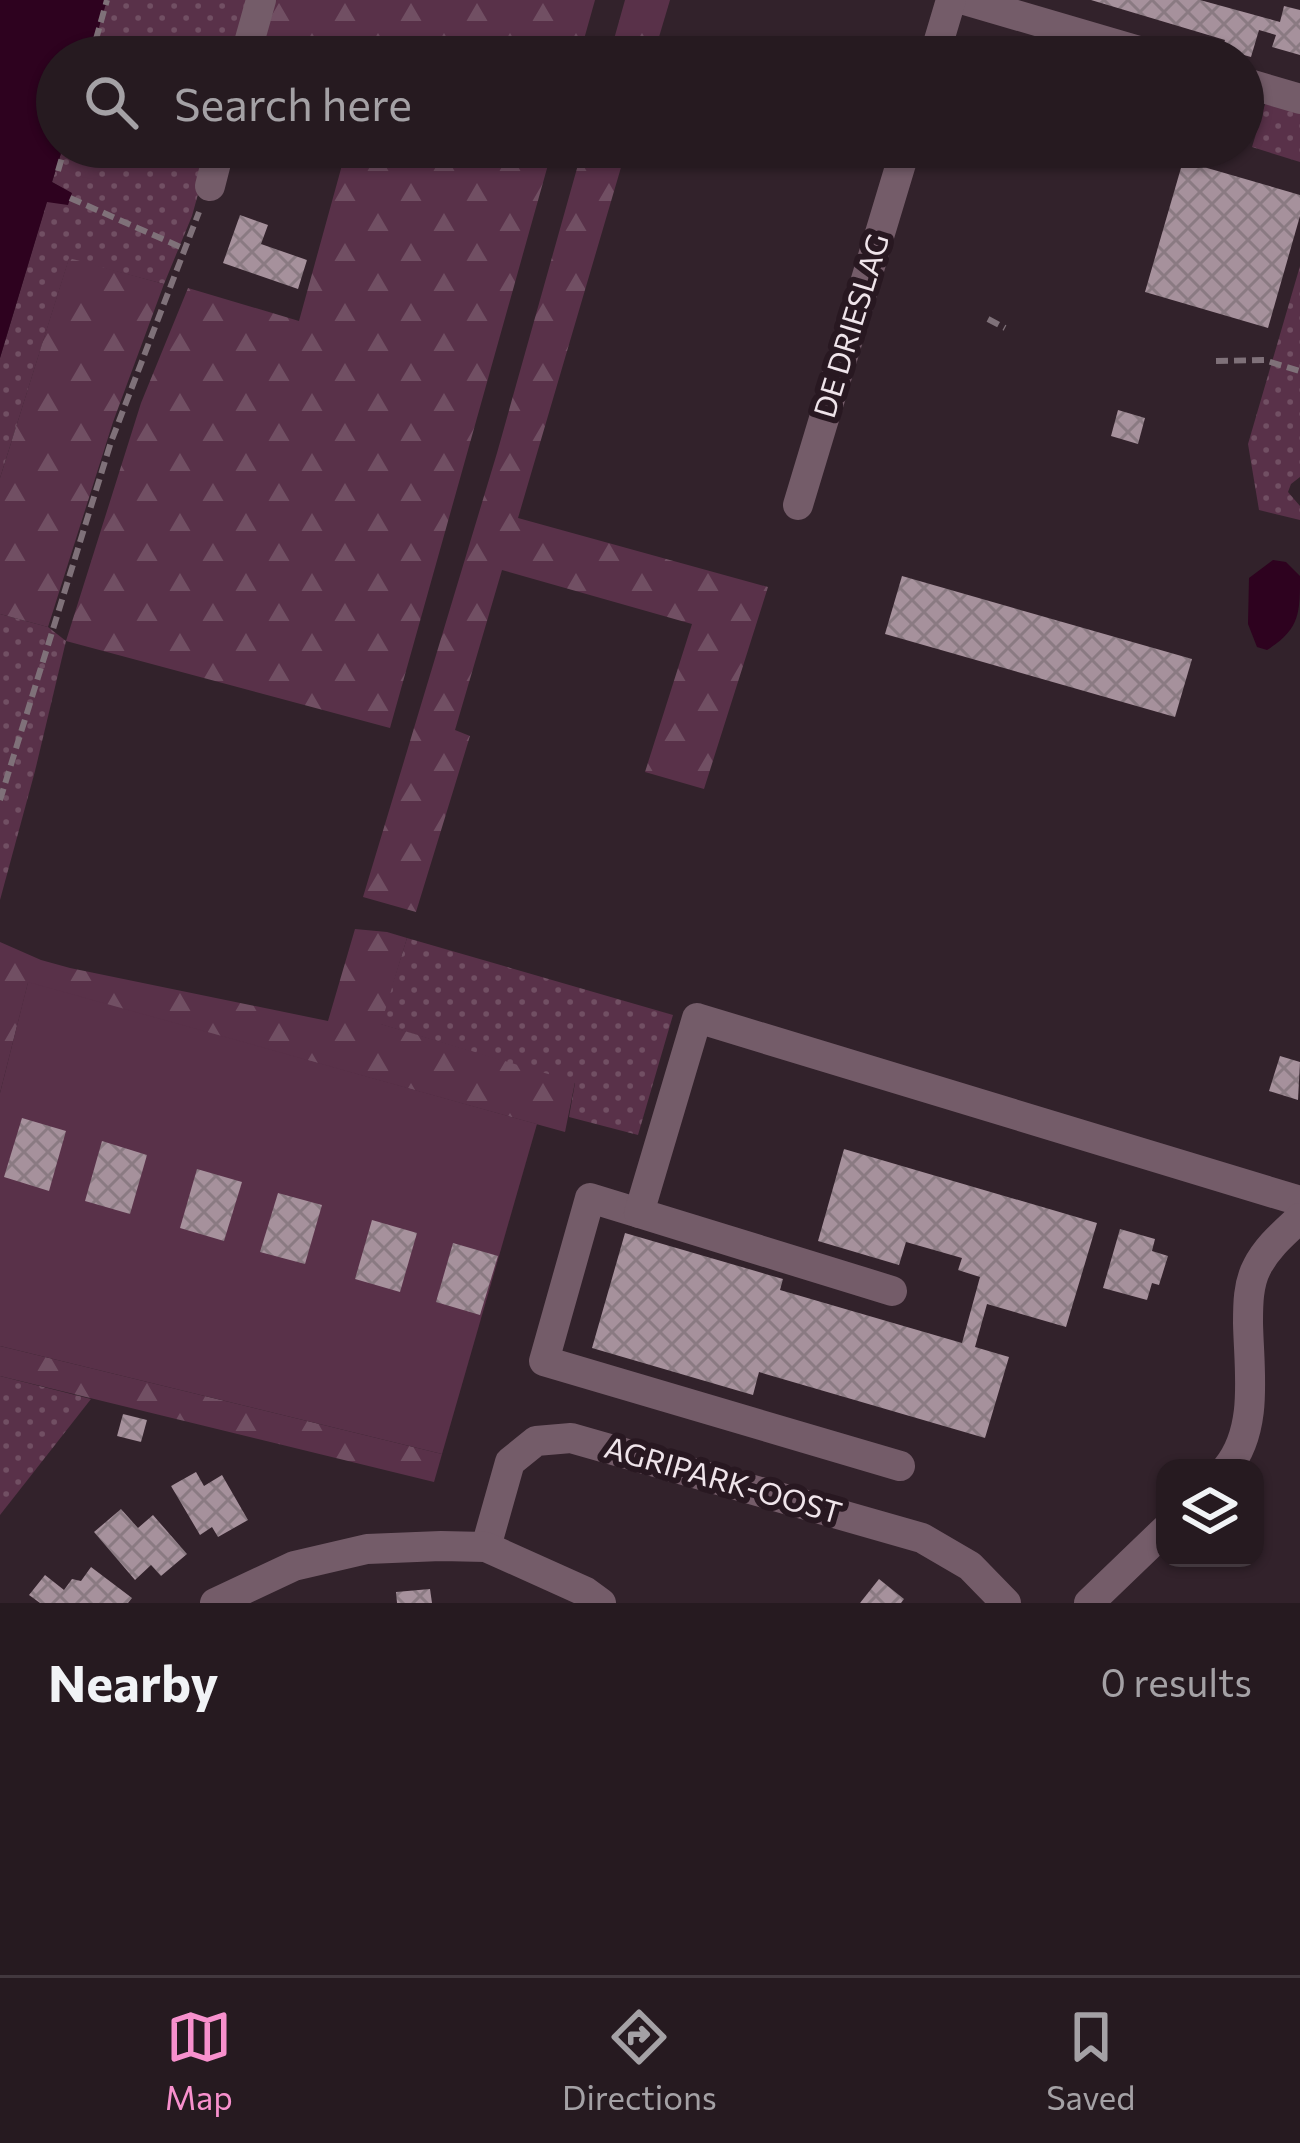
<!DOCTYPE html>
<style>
body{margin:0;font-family:Commissioner,sans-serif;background:#32272d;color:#f1f3f6}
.controls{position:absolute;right:36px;bottom:36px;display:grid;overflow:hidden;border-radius:24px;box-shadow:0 3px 9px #0004}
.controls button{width:108px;height:108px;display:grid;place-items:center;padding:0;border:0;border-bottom:3px solid #42383e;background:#261a20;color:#f1f3f6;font:60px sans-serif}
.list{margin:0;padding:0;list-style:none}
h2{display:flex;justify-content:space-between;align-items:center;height:156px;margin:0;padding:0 48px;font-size:51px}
h2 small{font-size:39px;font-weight:400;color:#a4a1a5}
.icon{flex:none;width:66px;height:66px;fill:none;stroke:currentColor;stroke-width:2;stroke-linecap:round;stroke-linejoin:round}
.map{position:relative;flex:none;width:1300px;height:1603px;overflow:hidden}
.search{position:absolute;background:#261a20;box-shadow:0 3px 9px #0004;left:36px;right:36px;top:36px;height:132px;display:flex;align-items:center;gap:30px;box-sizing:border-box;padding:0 42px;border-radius:66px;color:#a4a1a5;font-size:45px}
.sheet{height:372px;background:#261a20}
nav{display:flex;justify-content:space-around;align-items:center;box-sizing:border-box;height:168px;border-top:3px solid #42383e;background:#261a20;font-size:33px;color:#a4a1a5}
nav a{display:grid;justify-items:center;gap:6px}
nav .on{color:#f790cd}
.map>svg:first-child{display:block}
</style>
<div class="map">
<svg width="1300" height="1603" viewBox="0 0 1300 1603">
<defs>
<pattern id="grass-dots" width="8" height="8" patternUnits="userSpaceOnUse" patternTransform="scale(3)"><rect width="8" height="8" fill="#593149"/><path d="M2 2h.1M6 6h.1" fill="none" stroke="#714f63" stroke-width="1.8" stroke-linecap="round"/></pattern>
<pattern id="forest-firs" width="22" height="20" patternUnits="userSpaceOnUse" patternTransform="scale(3)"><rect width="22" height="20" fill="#593149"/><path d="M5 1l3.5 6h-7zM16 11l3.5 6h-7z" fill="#714f63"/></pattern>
<pattern id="building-cross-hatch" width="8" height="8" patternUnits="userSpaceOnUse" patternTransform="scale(3)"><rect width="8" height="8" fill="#a6919c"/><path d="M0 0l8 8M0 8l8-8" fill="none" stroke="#8a7a82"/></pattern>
</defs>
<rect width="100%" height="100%" fill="#32222b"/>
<g fill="url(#grass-dots)">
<path d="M107 0H252L236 57H90Z"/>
<path d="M1266 101 1300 110V162L1252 147Z"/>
<path d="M63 147H211L192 216 164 284 69 259 0 478V358L47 201 71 193 52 182Z"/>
<path d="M1300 266V477L1291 484 1288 492 1300 506V520L1259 510 1248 444Z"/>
<path d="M0 614 48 627 66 641 35 771 0 900Z"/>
<path d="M407 938 673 1015 638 1135 569 1117 575 1083 380 1024Z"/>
<path d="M0 1376 91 1399 0 1515Z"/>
</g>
<g fill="url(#forest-firs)">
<path d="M274 0H595L579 57H261Z"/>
<path d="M625 0H670L653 57H609Z"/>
<path d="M347 147H553L390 728 66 641 141 403 188 288 299 321Z"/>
<path d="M583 147H627L518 518 768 587 704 789 645 772 692 624 502 570 455 730 470 736 416 912 363 897 497 453Z"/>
<path d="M69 258 164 284 113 422 48 627 0 614V478Z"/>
<path d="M355 929 387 932 407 938 381 1024 575 1082 565 1132 28 983 0 1093V942L41 960 70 968 328 1021Z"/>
<path d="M0 1346 442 1454 434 1482 0 1376Z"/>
</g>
<path fill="#593149" d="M28 982 537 1124 442 1454 0 1346V1093Z"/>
<g fill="#2e021f">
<path d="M0 0H107L90 57H57V147H63L52 182 72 193 68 205 47 202 0 358Z"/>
<path d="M1273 560 1286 562 1300 576C1300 613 1300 629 1267 650L1257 647 1248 624 1249 578Z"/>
</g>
<g fill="url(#building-cross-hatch)">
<path d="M1091 0H1200L1280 22 1284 6 1300 10V55L1272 47 1276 35 1259 30 1251 57 1222 49 1225 40Z"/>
<path d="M1183 161 1300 195V216L1268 328 1145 292Z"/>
<path d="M240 215 268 225 261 244 307 260 298 289 223 263Z"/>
<path d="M1118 410 1145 418 1138 444 1111 436Z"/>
<path d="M902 576 1192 659 1175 717 885 634Z"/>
<path d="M1280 1056 1300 1062 1298 1100 1269 1091Z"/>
<path d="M22 1118 66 1131 49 1191 4 1177Z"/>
<path d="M102 1141 147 1155 130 1214 85 1201Z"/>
<path d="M844 1149 1097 1223 1066 1327 987 1304 975 1347 1009 1357 985 1438 759 1372 753 1395 592 1348 625 1233 783 1279 780 1290 962 1343 980 1277 958 1270 962 1258 906 1242 899 1265 818 1241Z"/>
<path d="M197 1169 242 1182 224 1241 180 1228Z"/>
<path d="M278 1193 322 1205 305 1264 260 1252Z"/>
<path d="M372 1220 417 1233 400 1292 355 1279Z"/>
<path d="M1120 1229 1155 1239 1152 1251 1168 1256 1159 1285 1152 1283 1147 1300 1103 1288Z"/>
<path d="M453 1243 498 1256 480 1315 436 1302Z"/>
<path d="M123 1414 147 1420 141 1442 117 1436Z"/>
<path d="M196 1472 204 1486 222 1475 248 1520 218 1537 212 1527 200 1535 171 1486Z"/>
<path d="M121 1509 138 1528 153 1515 187 1554 161 1576 151 1565 135 1580 94 1532Z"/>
<path d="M91 1567 132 1598 128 1603H40L29 1595 45 1575 64 1590 72 1579 81 1581Z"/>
<path d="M879 1579 904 1599 901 1603H860Z"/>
<path d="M430 1589 432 1603H397L396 1592Z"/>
</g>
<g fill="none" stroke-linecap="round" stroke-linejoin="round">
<g stroke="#7f7179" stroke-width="6" stroke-dasharray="12 6" stroke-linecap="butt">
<path d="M91 57 107 0"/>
<path d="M58 171 65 147"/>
<path d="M70 198 185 249"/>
<path d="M988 319 1005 328"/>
<path d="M1216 361 1264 360 1300 371"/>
<path d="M0 800 111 442 199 212"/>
</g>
<g stroke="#745c69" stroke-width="30">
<path d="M965 0 1159 57"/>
<path d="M245 57 261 0"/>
<path d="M934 57 951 0"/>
<path d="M1243 82 1300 99"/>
<path d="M210 186 220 147"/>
<path d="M798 505 906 147"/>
<path d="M639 1213 590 1198 544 1361 900 1466"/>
<path d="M892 1291 639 1213 697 1018 1300 1201"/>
<path d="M1227 1468C1259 1429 1249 1371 1248 1323 1248 1305 1248 1284 1257 1267 1267 1247 1284 1233 1300 1218"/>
<path d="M486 1547 510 1462 536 1441 571 1438 922 1538 970 1566 1006 1603"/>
<path d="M215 1603 294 1566 367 1549 441 1546 486 1547 586 1592 601 1603"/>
<path d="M1089 1603 1165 1530"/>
</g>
</g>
<g text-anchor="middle" stroke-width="12" stroke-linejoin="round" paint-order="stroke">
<g font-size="30" fill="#efe4ea" stroke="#281821">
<text transform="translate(852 326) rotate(-73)" y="10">DE DRIESLAG</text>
<text transform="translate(723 1481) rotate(16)" y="10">AGRIPARK-OOST</text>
</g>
</g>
</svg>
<div class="controls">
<button><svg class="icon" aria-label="layers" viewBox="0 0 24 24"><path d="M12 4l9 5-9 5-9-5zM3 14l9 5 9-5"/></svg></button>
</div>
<div class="search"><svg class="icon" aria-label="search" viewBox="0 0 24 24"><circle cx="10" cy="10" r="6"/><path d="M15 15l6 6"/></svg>Search here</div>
</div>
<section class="sheet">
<h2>Nearby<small>0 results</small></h2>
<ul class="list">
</ul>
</section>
<nav>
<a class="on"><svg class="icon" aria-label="map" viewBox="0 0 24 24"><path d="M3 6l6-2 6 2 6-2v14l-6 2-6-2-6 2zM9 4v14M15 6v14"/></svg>Map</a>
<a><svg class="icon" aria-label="directions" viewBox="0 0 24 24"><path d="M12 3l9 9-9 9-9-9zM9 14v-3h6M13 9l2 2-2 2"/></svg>Directions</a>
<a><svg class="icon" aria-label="saved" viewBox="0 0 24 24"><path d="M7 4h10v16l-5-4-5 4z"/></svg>Saved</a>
</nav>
